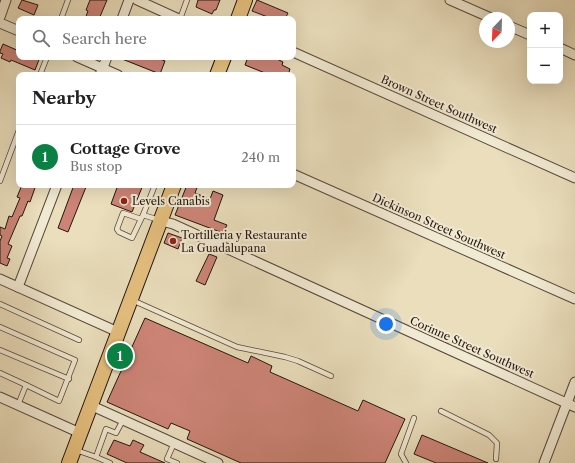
<!DOCTYPE html>
<meta charset="utf-8">
<style>
body{margin:0;font-family:"Libre Caslon Text",serif;background:#f2f2f2;color:#222}
.controls{position:absolute;right:12px;top:12px;display:grid;overflow:hidden;border-radius:8px;box-shadow:0 4px 16px #0002}
.controls button{width:36px;height:36px;display:grid;place-items:center;padding:0;border:0;border-bottom:1px solid #e0e0e0;background:#fff;color:#222;font:20px sans-serif}
.compass{position:absolute;left:479px;top:12px;width:36px;height:36px;border-radius:50%;background:#fff;box-shadow:0 4px 16px #0002;rotate:203deg}
.you{position:absolute;left:386px;top:324px;width:14px;height:14px;margin:-10px;border:3px solid #fff;border-radius:50%;background:#1a73e8;box-shadow:0 0 0 6px #1a73e833}
.badge{display:grid;place-items:center;width:26px;height:26px;border-radius:50%;background:#0b8043;color:#fff;font-size:13px;font-weight:700}
.pin{position:absolute;translate:-50% -50%;border:2px solid #fff;box-shadow:0 1px 4px #0006}
.list{margin:0;padding:0;list-style:none}
h2{display:flex;justify-content:space-between;align-items:center;height:52px;margin:0;padding:0 16px;font-size:17px}
h2 small{font-size:13px;font-weight:400;color:#767676}
.list li{display:grid;grid-template-columns:26px 1fr auto;gap:12px;align-items:center;box-sizing:border-box;height:64px;padding:0 16px;border-top:1px solid #e0e0e0}
.list b{display:block;font-size:15px;white-space:nowrap}
.list p{margin:0;font-size:13px;white-space:nowrap;color:#767676}
.list em{font-size:13px;font-style:normal;color:#767676}
.icon{flex:none;width:22px;height:22px;fill:none;stroke:currentColor;stroke-width:2;stroke-linecap:round;stroke-linejoin:round}
.map{position:relative;flex:none;width:575px;height:463px;overflow:hidden}
.search{position:absolute;background:#fff;box-shadow:0 4px 16px #0002;left:16px;top:16px;width:280px;height:44px;display:flex;align-items:center;gap:10px;box-sizing:border-box;padding:0 14px;border-radius:8px;color:#767676;font-size:15px}
.panel{position:absolute;background:#fff;box-shadow:0 4px 16px #0002;left:16px;top:72px;width:280px;height:116px;border-radius:8px}
.map>svg:first-child{display:block}
</style>
<div class="map">
<svg width="575" height="463" viewBox="0 0 575 463">
<rect width="100%" height="100%" fill="#eadebc"/>
<filter id="stains"><feTurbulence type="fractalNoise" baseFrequency=".005" numOctaves="4"/><feColorMatrix values="0 0 0 0 .2 0 0 0 0 .09 0 0 0 0 .02 0 0 0 .5 -.17"/></filter>
<radialGradient id="worn" r=".72"><stop offset=".6" stop-color="#630" stop-opacity="0"/><stop offset="1" stop-color="#630" stop-opacity=".3"/></radialGradient>
<g fill="#cd8477" stroke="#241610">
<path d="M22 0 38 5 34 15 18 8Z"/>
<path d="M90 0H107L99 19H85L88 11 86 10Z"/>
<path d="M198 0H220L216 10H214L212 14 196 7Z"/>
<path d="M257 0 288 13 285 19H273L252 11Z"/>
<path d="M3 44 19 51V57H40L35 70 11 60 10 62 1 58 3 54 0 53V51Z"/>
<path d="M117 57H155L165 61 160 74Z"/>
<path d="M248 57H273L283 62 282 65 290 69 288 75H270L245 65Z"/>
<path d="M22 185H36L30 202 28 201 22 216H20L8 244 12 246 7 258 10 259 7 266 0 263V241L2 236 0 235V227L5 229 9 216 12 217 20 198 17 197Z"/>
<path d="M74 185H81L86 187 68 232 58 228Z"/>
<path d="M118 185H143L132 212 111 204Z"/>
<path d="M187 185H198L195 193 210 199 213 191 223 195 214 220 227 225 223 233 175 215Z"/>
<path d="M168 233 182 238 178 249 164 243Z"/>
<path d="M209 254 217 257 205 285 196 281Z"/>
<path d="M145 318 248 363 251 356 272 366 270 372 358 411 363 400 405 419 385 463H241L187 439 190 431 171 423 168 429 107 402Z"/>
<path d="M422 435 488 463H436L414 454Z"/>
<path d="M114 440 130 446 133 440 144 445 140 452 165 463H127L107 454Z"/>
</g>
<g fill="none" stroke-linecap="round" stroke-linejoin="round">
<defs>
<g id="lane">
<path d="M61 19 68 0"/>
<path d="M180 19 187 0"/>
<path d="M40 75 47 57"/>
<path d="M0 181 19 130"/>
<path d="M155 185 143 215 159 220"/>
<path d="M141 219 123 213 117 229 119 232 132 238 143 215"/>
<path d="M132 300 237 347 285 357 298 361 331 376"/>
<path d="M0 304 79 340"/>
<path d="M0 327 75 360 59 401 26 385 18 405"/>
<path d="M0 350 69 379"/>
<path d="M0 373 26 385"/>
<path d="M441 411 489 435 497 443 496 459"/>
<path d="M174 443 167 459 177 463"/>
<path d="M76 450 96 457 106 429 116 433 123 420"/>
<path d="M96 457 110 463"/>
<path d="M406 463 401 454 414 418"/>
</g>
<g id="street">
<path d="M137 0 179 19"/>
<path d="M450 0 491 18"/>
<path d="M0 17 6 0"/>
<path d="M122 19 129 0"/>
<path d="M0 23 19 31"/>
<path d="M509 26 530 35"/>
<path d="M560 48 575 55"/>
<path d="M293 52 575 178"/>
<path d="M77 57 118 75"/>
<path d="M100 75 107 57"/>
<path d="M293 174 575 299"/>
<path d="M161 221 173 224 575 407"/>
<path d="M0 279 118 332"/>
<path d="M18 287 57 185"/>
<path d="M0 397 80 433"/>
<path d="M90 405 218 463"/>
<path d="M544 463 575 382"/>
</g>
<g id="primary">
<path d="M238 19 245 0"/>
<path d="M217 75 224 57"/>
<path d="M69 463 174 185"/>
</g>
</defs>
<use href="#lane" stroke="#56483b" stroke-width="6"/>
<use href="#street" stroke="#56483b" stroke-width="11"/>
<use href="#primary" stroke="#241610" stroke-width="16"/>
<use href="#lane" stroke="#f1ead3" stroke-width="4.5"/>
<use href="#street" stroke="#f1ead3" stroke-width="9"/>
<use href="#primary" stroke="#e5bf7e" stroke-width="14"/>
</g>
<g fill="#8f2418" stroke="#f1ead3" stroke-width="1.5">
<circle cx="124" cy="201" r="4"/>
<circle cx="173" cy="241" r="4"/>
</g>
<g text-anchor="middle" stroke-width="4" stroke-linejoin="round" paint-order="stroke">
<g font-size="11" fill="#241610" stroke="#f1ead3">
<text transform="translate(439 104) rotate(24)" y="4">Brown Street Southwest</text>
<text transform="translate(439 226) rotate(24)" y="4">Dickinson Street Southwest</text>
<text transform="translate(472 347) rotate(24)" y="4">Corinne Street Southwest</text>
</g>
<g font-size="11" fill="#241610" stroke="#f1ead3" text-anchor="start">
<text x="132" y="205">Levels Canabis</text>
<text x="181" y="239">Tortilleria y Restaurante<tspan x="181" dy="13">La Guadalupana</tspan></text>
</g>
</g>
<rect width="100%" height="100%" filter="url(#stains)"/>
<rect width="100%" height="100%" fill="url(#worn)"/>
</svg>
<div class="controls">
<button>+</button>
<button>−</button>
</div>
<svg class="compass" viewBox="-18 -18 36 36"><path d="M0-13l5 13h-10z" fill="#e53935"/><path d="M0 13l5-13h-10z" fill="#767676"/></svg>
<div class="you"></div>
<div class="pin badge" style="left:120px;top:356px">1</div>
<div class="search"><svg class="icon" aria-label="search" viewBox="0 0 24 24"><circle cx="10" cy="10" r="6"/><path d="M15 15l6 6"/></svg>Search here</div>
<section class="panel">
<h2>Nearby<small></small></h2>
<ul class="list">
<li><span class="badge">1</span><div><b>Cottage Grove</b><p>Bus stop</p></div><em>240 m</em></li>
</ul>
</section>
</div>
